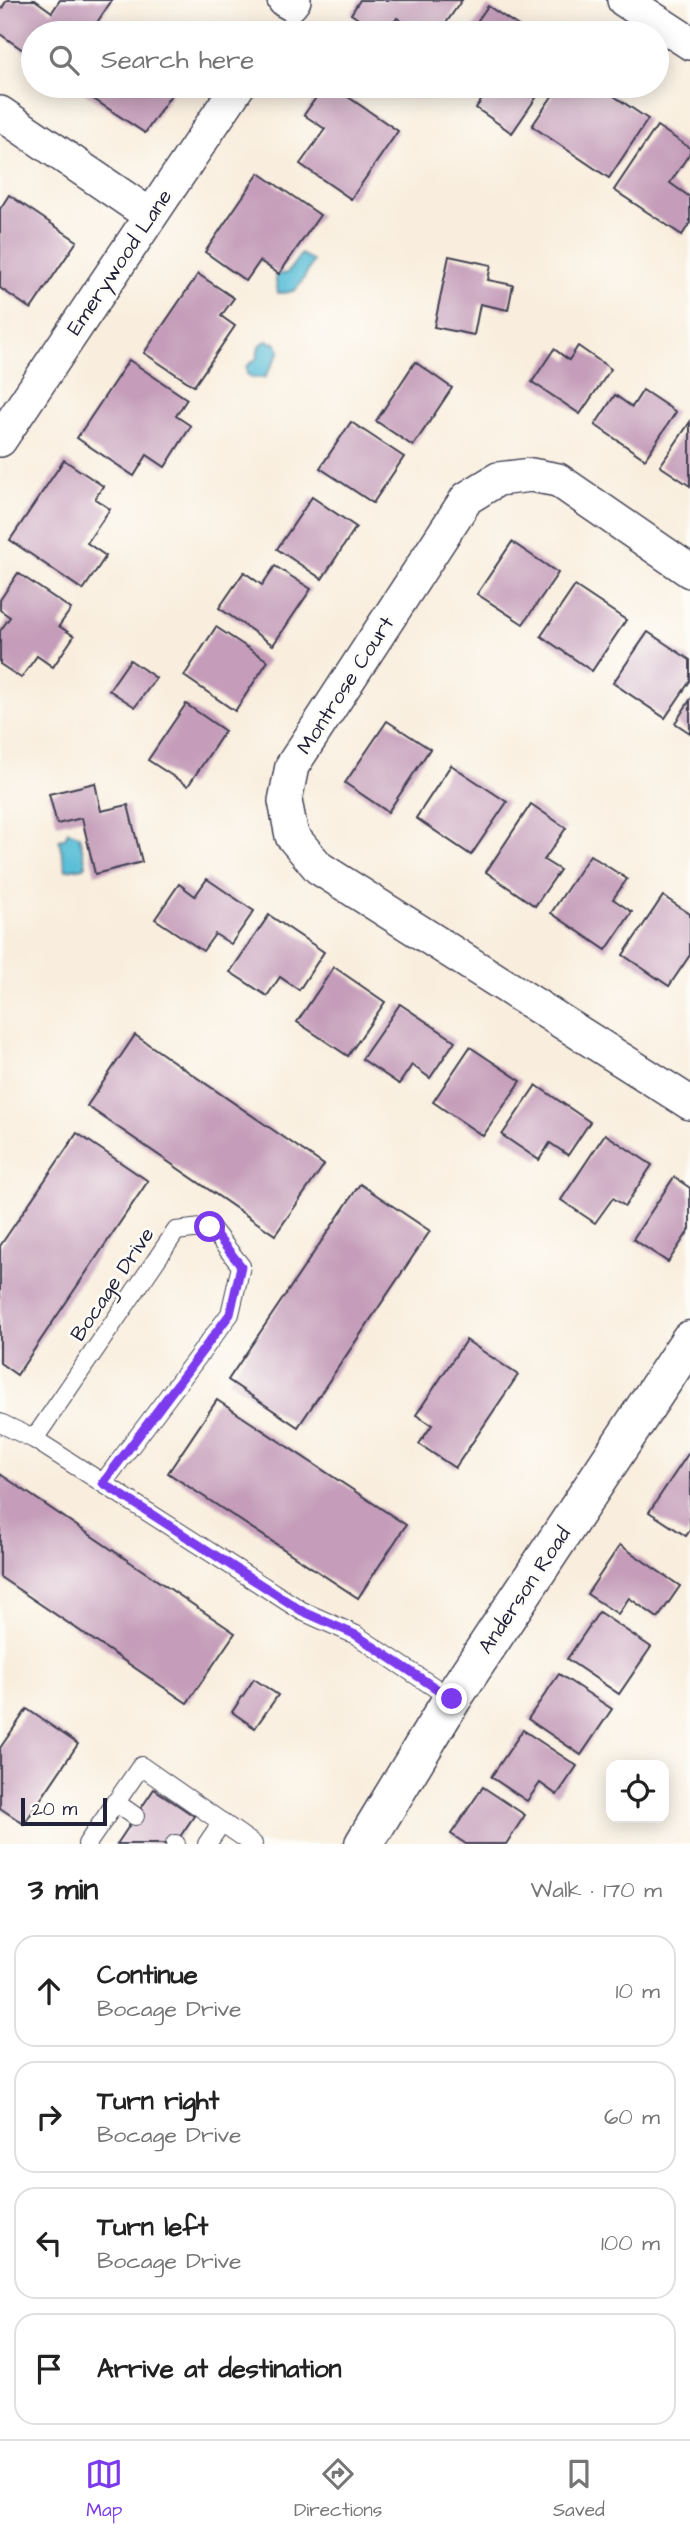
<!DOCTYPE html>
<meta charset="utf-8">
<style>
body{margin:0;font-family:"Architects Daughter",sans-serif;background:#f2f2f2;color:#222}
.controls{position:absolute;right:21px;bottom:21px;display:grid;overflow:hidden;border-radius:14px;box-shadow:0 4px 18px #0003}
.controls button{width:63px;height:63px;display:grid;place-items:center;padding:0;border:0;border-bottom:2px solid #e0e0e0;background:#fff;color:#222;font:35px sans-serif}
.scale{position:absolute;left:21px;bottom:18px;width:86px;box-sizing:border-box;padding-left:7px;border:4px solid #22223b;border-top:0;font-size:19px;line-height:24px;white-space:nowrap;color:#22223b;-webkit-text-stroke:5px #fdfcf7;paint-order:stroke}
.stop{position:absolute;width:21px;height:21px;margin:-16px;border:5px solid #7c3aed;border-radius:50%;background:#fff}
.stop.end{background:#7c3aed;border-color:#fff;box-shadow:0 2px 7px #0008}
.list{margin:0;padding:0;list-style:none}
h2{display:flex;justify-content:space-between;align-items:center;height:91px;margin:0;padding:0 28px;font-size:30px}
h2 small{font-size:23px;font-weight:400;color:#767676}
.list li{display:grid;grid-template-columns:46px 1fr auto;gap:21px;align-items:center;box-sizing:border-box;height:112px;margin:0 14px 14px;padding:0 14px;border:2px solid #e0e0e0;border-radius:21px}
.list b{display:block;font-size:26px;white-space:nowrap}
.list p{margin:0;font-size:23px;white-space:nowrap;color:#767676}
.list em{font-size:23px;font-style:normal;color:#767676}
.icon{flex:none;width:38px;height:38px;fill:none;stroke:currentColor;stroke-width:2;stroke-linecap:round;stroke-linejoin:round}
.map{position:relative;flex:none;width:690px;height:1844px;overflow:hidden}
.search{position:absolute;background:#fff;box-shadow:0 4px 18px #0003;left:21px;right:21px;top:21px;height:77px;display:flex;align-items:center;gap:18px;box-sizing:border-box;padding:0 24px;border-radius:38px;color:#767676;font-size:26px}
.sheet{height:595px;background:#fff}
nav{display:flex;justify-content:space-around;align-items:center;box-sizing:border-box;height:98px;border-top:2px solid #e0e0e0;background:#fff;font-size:19px;color:#767676}
nav a{display:grid;justify-items:center;gap:4px}
nav .on{color:#7c3aed}
.map>svg:first-child{display:block}
</style>
<div class="map">
<svg width="690" height="1844" viewBox="0 0 690 1844">
<rect width="100%" height="100%" fill="#fdfcf7"/>
<filter id="ink" filterUnits="userSpaceOnUse"><feTurbulence type="fractalNoise" baseFrequency=".0143" numOctaves="2"/><feDisplacementMap in="SourceGraphic" scale="14" xChannelSelector="R" yChannelSelector="G"/><feConvolveMatrix kernelMatrix="1 2 1 2 8 2 1 2 1" color-interpolation-filters="sRGB"/></filter>
<filter id="wash" filterUnits="userSpaceOnUse"><feTurbulence type="fractalNoise" baseFrequency=".00686" numOctaves="4" result="noise"/><feDisplacementMap in="SourceGraphic" scale="28" xChannelSelector="R" yChannelSelector="G"/><feGaussianBlur stdDeviation="1.57" result="paint"/><feColorMatrix in="noise" values="0 0 0 0 0 0 0 0 0 0 0 0 0 0 0 0 0 1.4 0 .05"/><feComposite in="paint" operator="in"/></filter>
<g filter="url(#wash)">
<rect width="100%" height="100%" fill="#f9eede"/>
<g fill="#59bed7" stroke="#3e7089" stroke-width="2">
<path d="M301 254 313 261C311 266 298 289 295 290 291 292 283 293 278 293L275 275 287 273Z"/>
<path d="M266 341 275 343 280 351 265 377 252 378 247 374 246 367 257 358 259 346Z"/>
<path d="M68 831 79 835 86 865 84 867 66 870 59 840 65 838Z"/>
</g>
<g id="blocks">
<g fill="#c59dba">
<path d="M7 0H35L52 12 60 0H112L90 33H33V57L0 34V11Z"/>
<path d="M360 0H462L439 33H419L397 18 387 33H379L351 14Z"/>
<path d="M488 6 529 33H469Z"/>
<path d="M74 86H177L145 133Z"/>
<path d="M324 86H332L398 131 351 199 300 164 325 129 304 115Z"/>
<path d="M491 86H544L512 133 476 108Z"/>
<path d="M559 86H599L648 119 609 178 532 126Z"/>
<path d="M657 126 690 148V153L670 183 690 197V223L682 235 614 190Z"/>
<path d="M259 173 320 215 279 274 260 261 246 281 205 252Z"/>
<path d="M9 195 77 241 31 309 0 288V209Z"/>
<path d="M449 256 491 265 488 280 513 285 508 310 480 304 474 335 434 327Z"/>
<path d="M198 274 234 298 221 316 235 326 194 386 144 353Z"/>
<path d="M578 346 611 369 580 414 532 382 554 349 569 360Z"/>
<path d="M129 360 187 399 176 416 191 426 165 467 147 455 134 476 77 438Z"/>
<path d="M415 362 452 388 413 446 376 421Z"/>
<path d="M643 390 676 412 645 459 595 425 615 395 632 407Z"/>
<path d="M351 422 404 457 373 503 320 468Z"/>
<path d="M690 422V486L660 466Z"/>
<path d="M64 460 103 486 95 499 110 509 87 543 106 556 83 590 10 540Z"/>
<path d="M312 497 356 527 322 579 277 549Z"/>
<path d="M512 542 558 573 523 624 477 594Z"/>
<path d="M275 566 311 589 273 645 219 608 244 572 262 585Z"/>
<path d="M18 573 71 609 59 626 74 636 53 667 37 656 21 678 0 664V631L10 617 0 610V600Z"/>
<path d="M575 586 626 620 592 671 541 636Z"/>
<path d="M216 627 268 661 235 711 184 676Z"/>
<path d="M648 632 690 660V681L665 718 613 683Z"/>
<path d="M130 660 156 678 135 707 109 690Z"/>
<path d="M690 700V733L675 723Z"/>
<path d="M186 704 225 731 188 786 148 760Z"/>
<path d="M387 721 430 749 388 812 345 783Z"/>
<path d="M451 765 507 802 471 855 416 818Z"/>
<path d="M95 783 101 811 128 805 142 862 95 874 82 818 57 824 49 794Z"/>
<path d="M531 804 566 828 544 860 560 870 535 906 486 872Z"/>
<path d="M590 855 627 879 613 899 632 912 606 950 551 913Z"/>
<path d="M207 879 254 911 231 944 215 934 203 951 155 919 179 884 195 896Z"/>
<path d="M663 896 690 914V955L669 986 623 955Z"/>
<path d="M269 915 324 952 299 990 280 977 267 996 230 972Z"/>
<path d="M334 967 385 1002 348 1056 297 1022Z"/>
<path d="M400 1004 455 1041 430 1078 412 1065 399 1084 362 1059Z"/>
<path d="M135 1035 324 1165 275 1235 87 1106Z"/>
<path d="M470 1047 521 1081 483 1136 433 1102Z"/>
<path d="M536 1085 590 1122 568 1155 550 1143 539 1160 502 1135Z"/>
<path d="M77 1133 148 1181 17 1375 0 1363V1246Z"/>
<path d="M605 1134 652 1165 625 1206 613 1198 595 1223 561 1200Z"/>
<path d="M674 1177 690 1188V1229L668 1262 633 1239Z"/>
<path d="M360 1184 430 1231 298 1427 228 1380Z"/>
<path d="M466 1340 518 1375 455 1468 419 1444 432 1425 416 1415Z"/>
<path d="M217 1400 406 1525 358 1598 168 1473Z"/>
<path d="M690 1451V1530L686 1536 649 1512Z"/>
<path d="M0 1474 235 1633 187 1703 0 1577Z"/>
<path d="M620 1545 680 1586 658 1618 629 1598 618 1614 587 1594Z"/>
<path d="M599 1612 651 1647 619 1694 567 1659Z"/>
<path d="M559 1674 612 1709 581 1755 528 1719Z"/>
<path d="M254 1679 278 1695 255 1728 232 1712Z"/>
<path d="M27 1709 78 1744 24 1824 0 1808V1748Z"/>
<path d="M523 1730 577 1766 557 1795 540 1783 527 1801 491 1777Z"/>
<path d="M483 1787 525 1815 506 1844H466L451 1834Z"/>
<path d="M154 1789 194 1816 175 1844H117Z"/>
</g>
</g>
</g>
<g filter="url(#ink)">
<use href="#blocks" fill-opacity="0" stroke="#424153" stroke-width="2"/>
<g fill="none" stroke-linecap="round" stroke-linejoin="round">
<defs>
<g id="service">
<path d="M0 1423 34 1439 302 1611 356 1635 452 1699"/>
<path d="M34 1439 176 1231 210 1227 241 1266 230 1314 103 1483"/>
<path d="M115 1802 135 1816"/>
<path d="M87 1844 141 1766 253 1844"/>
<path d="M175 1844H176"/>
<path d="M207 1844 222 1822"/>
</g>
<g id="minor">
<path d="M284 0 291 4 294 0"/>
<path d="M624 0 690 43"/>
<path d="M0 113 150 215"/>
<path d="M0 440 238 86"/>
<path d="M690 571 558 480 531 475 498 479 467 498 292 766 285 801 292 836 319 868 690 1103"/>
</g>
<path id="tertiary" d="M364 1844 452 1699 690 1340"/>
</defs>
<use href="#service" stroke="#424153" stroke-width="20"/>
<use href="#minor" stroke="#424153" stroke-width="36"/>
<use href="#tertiary" stroke="#424153" stroke-width="41"/>
<use href="#service" stroke="#fff" stroke-width="18"/>
<use href="#minor" stroke="#fff" stroke-width="33"/>
<use href="#tertiary" stroke="#fff" stroke-width="38"/>
</g>
</g>
<g fill="none" stroke-linecap="round" stroke-linejoin="round" filter="url(#ink)">
<path stroke="#7c3aed" stroke-width="9" d="M210 1227 241 1266 230 1314 103 1483 302 1611 356 1635 452 1699"/>
</g>
<g text-anchor="middle" stroke-width="5" stroke-linejoin="round" paint-order="stroke">
<g font-size="21" fill="#22223b" stroke="#fdfcf7">
<text transform="translate(119 262) rotate(-56)" y="7">Emerywood Lane</text>
<text transform="translate(345 685) rotate(-57)" y="7">Montrose Court</text>
<text transform="translate(112 1284) rotate(-56)" y="7">Bocage Drive</text>
<text transform="translate(524 1590) rotate(-56)" y="7">Anderson Road</text>
</g>
</g>
</svg>
<div class="controls">
<button><svg class="icon" aria-label="locate" viewBox="0 0 24 24"><circle cx="12" cy="12" r="6"/><path d="M12 2v4M12 18v4M2 12h4M18 12h4"/></svg></button>
</div>
<div class="scale">20 m</div>
<div class="stop" style="left:210px;top:1227px"></div>
<div class="stop end" style="left:452px;top:1699px"></div>
<div class="search"><svg class="icon" aria-label="search" viewBox="0 0 24 24"><circle cx="10" cy="10" r="6"/><path d="M15 15l6 6"/></svg>Search here</div>
</div>
<section class="sheet">
<h2>3 min<small>Walk · 170 m</small></h2>
<ul class="list">
<li><svg class="icon" aria-label="ahead" viewBox="0 0 24 24"><path d="M12 20V5M6 11l6-6 6 6"/></svg><div><b>Continue</b><p>Bocage Drive</p></div><em>10 m</em></li>
<li><svg class="icon" aria-label="right" viewBox="0 0 24 24"><path d="M7 20v-9h11M14 6l5 5-5 5"/></svg><div><b>Turn right</b><p>Bocage Drive</p></div><em>60 m</em></li>
<li><svg class="icon" aria-label="left" viewBox="0 0 24 24"><path d="M17 20v-9H6M10 6l-5 5 5 5"/></svg><div><b>Turn left</b><p>Bocage Drive</p></div><em>100 m</em></li>
<li><svg class="icon" aria-label="arrive" viewBox="0 0 24 24"><path d="M6 21V4h12l-3 4 3 4H6"/></svg><div><b>Arrive at destination</b></div></li>
</ul>
</section>
<nav>
<a class="on"><svg class="icon" aria-label="map" viewBox="0 0 24 24"><path d="M3 6l6-2 6 2 6-2v14l-6 2-6-2-6 2zM9 4v14M15 6v14"/></svg>Map</a>
<a><svg class="icon" aria-label="directions" viewBox="0 0 24 24"><path d="M12 3l9 9-9 9-9-9zM9 14v-3h6M13 9l2 2-2 2"/></svg>Directions</a>
<a><svg class="icon" aria-label="saved" viewBox="0 0 24 24"><path d="M7 4h10v16l-5-4-5 4z"/></svg>Saved</a>
</nav>
